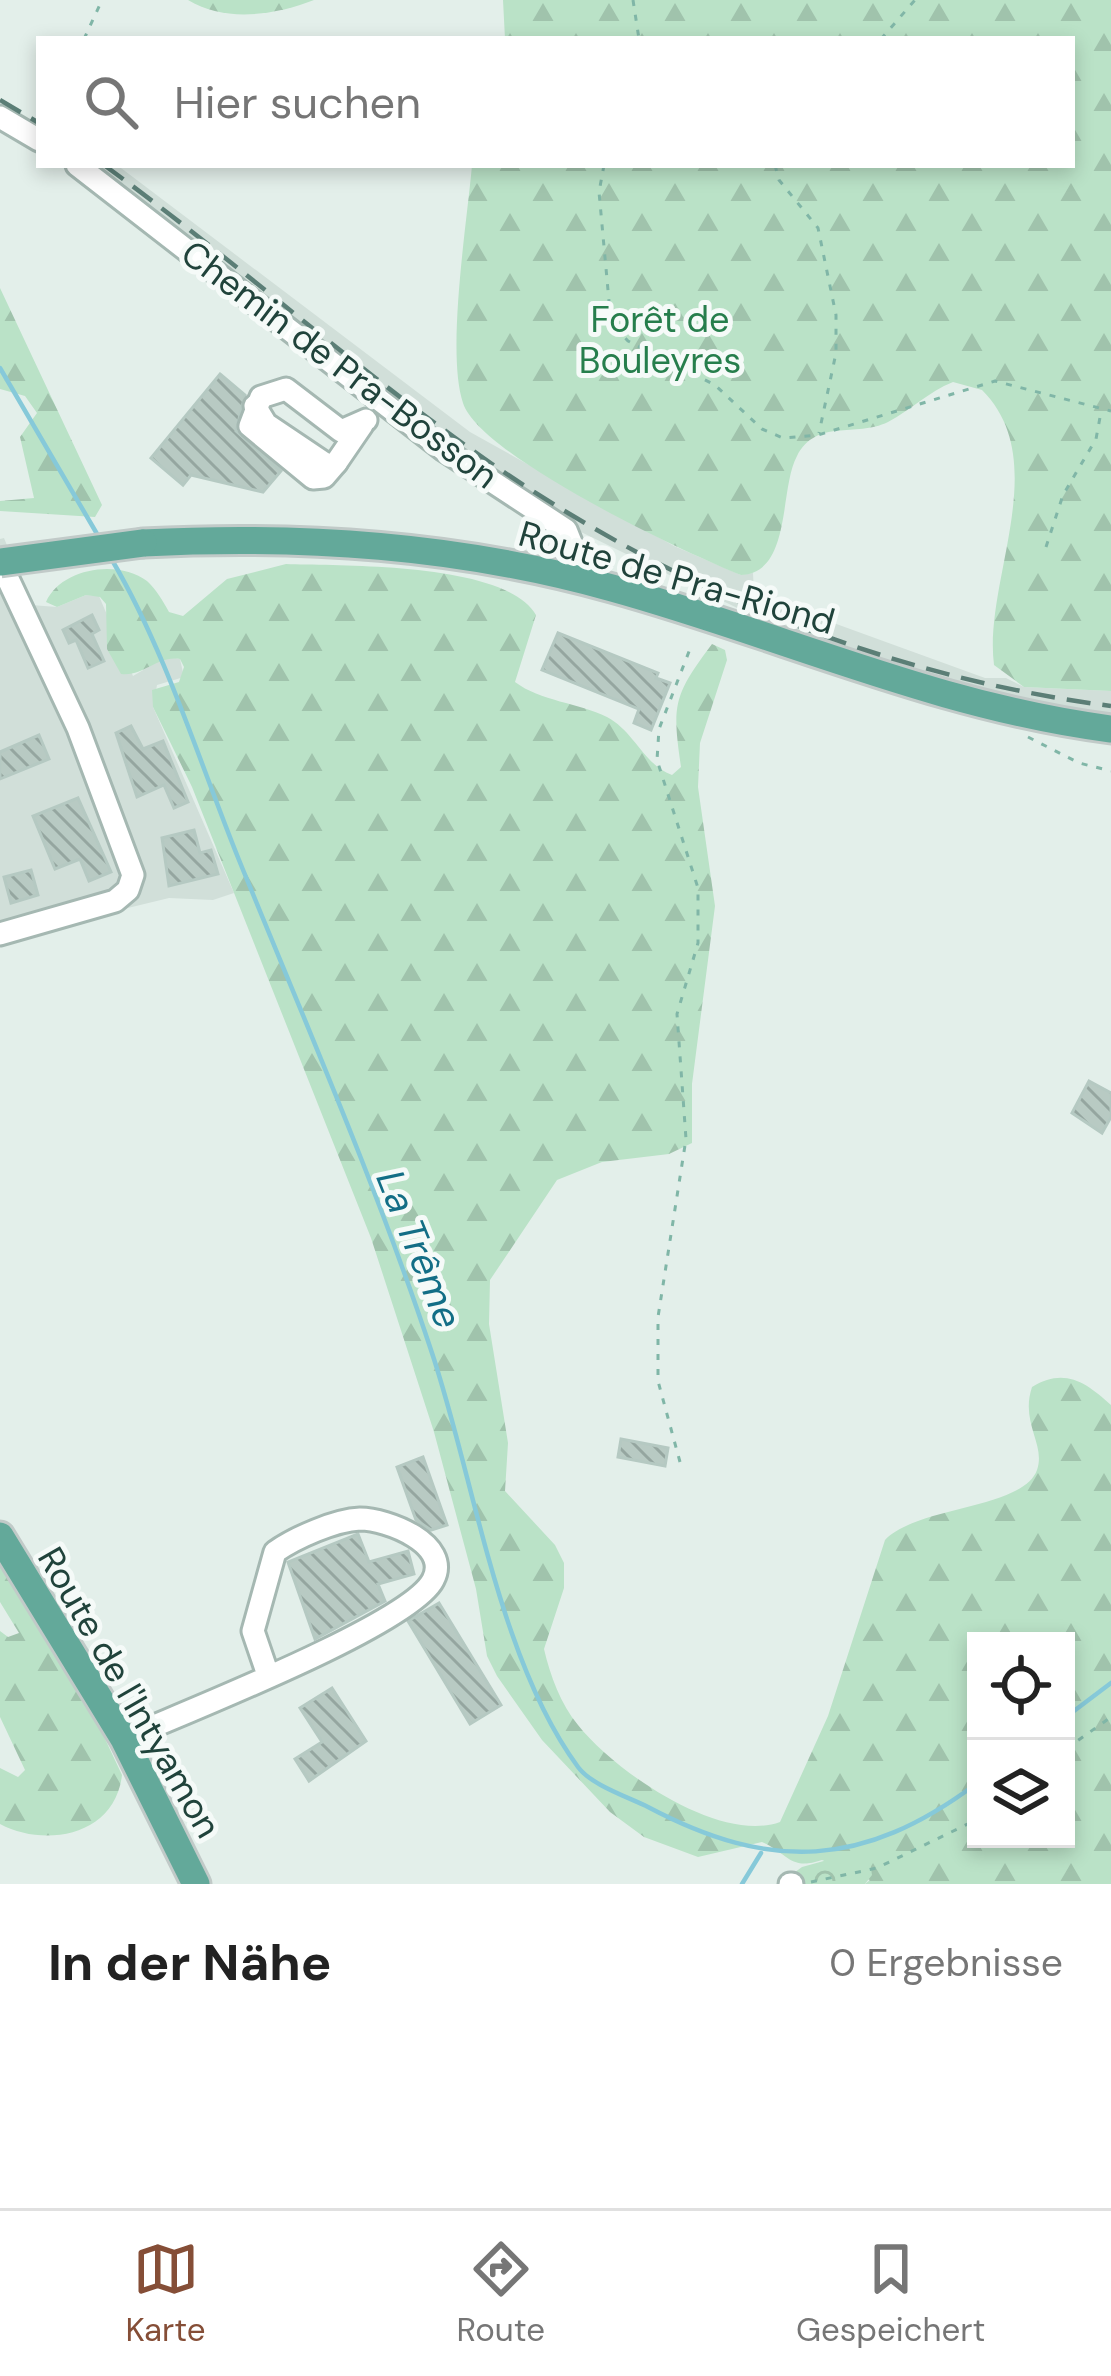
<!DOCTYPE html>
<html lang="de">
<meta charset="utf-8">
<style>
body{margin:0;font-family:"DM Sans",sans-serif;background:#f6f6f6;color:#222}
.controls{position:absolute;right:36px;bottom:36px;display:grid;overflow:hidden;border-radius:0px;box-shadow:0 6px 18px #0003}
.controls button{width:108px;height:108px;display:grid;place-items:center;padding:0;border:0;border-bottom:3px solid #e0e0e0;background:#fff;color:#222;font:60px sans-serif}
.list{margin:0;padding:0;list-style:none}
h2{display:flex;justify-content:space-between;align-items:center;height:156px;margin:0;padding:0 48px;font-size:51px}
h2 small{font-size:39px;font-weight:400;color:#767676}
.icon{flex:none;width:66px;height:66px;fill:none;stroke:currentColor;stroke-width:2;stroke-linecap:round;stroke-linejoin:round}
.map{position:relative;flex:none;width:1111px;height:1884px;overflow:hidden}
.search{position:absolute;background:#fff;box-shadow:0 6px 18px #0003;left:36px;right:36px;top:36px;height:132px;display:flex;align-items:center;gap:30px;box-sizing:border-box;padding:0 42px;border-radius:0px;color:#767676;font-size:45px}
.sheet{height:324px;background:#fff}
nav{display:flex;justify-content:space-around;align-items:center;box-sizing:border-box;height:168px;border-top:3px solid #e0e0e0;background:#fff;font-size:33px;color:#767676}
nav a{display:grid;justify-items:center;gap:6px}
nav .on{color:#854e37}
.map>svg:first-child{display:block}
</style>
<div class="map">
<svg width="1111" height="1884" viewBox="0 0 1111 1884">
<defs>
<pattern id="forest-firs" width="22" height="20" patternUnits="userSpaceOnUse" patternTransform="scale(3)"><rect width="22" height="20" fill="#bae2c7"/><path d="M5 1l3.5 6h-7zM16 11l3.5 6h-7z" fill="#a0c3ac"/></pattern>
<pattern id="park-crowns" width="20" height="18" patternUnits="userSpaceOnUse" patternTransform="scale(3)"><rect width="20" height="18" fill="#bae2c7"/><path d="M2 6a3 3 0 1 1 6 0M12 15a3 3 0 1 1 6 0" fill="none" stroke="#a0c3ac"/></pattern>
<pattern id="building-back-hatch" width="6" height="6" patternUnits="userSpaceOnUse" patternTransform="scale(3)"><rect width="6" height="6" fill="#b8cac3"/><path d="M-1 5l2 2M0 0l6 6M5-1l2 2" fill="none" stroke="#95a6a0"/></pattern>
</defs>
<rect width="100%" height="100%" fill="#e3efea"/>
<g fill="#d1dfd9">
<path d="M88 165H117L470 432 674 546 741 575 753 573 754 594 985 678H1006L1024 687 1111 691V715L919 677 766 622 581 532 452 446Z"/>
<path d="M4 538 31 605 57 607 86 595 99 596 133 676 167 656 180 659 184 677 157 685 153 707 234 893 213 900 169 898 0 939V539Z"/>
</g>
<g fill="url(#forest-firs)" fill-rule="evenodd">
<path d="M188 0H314C276 15 225 23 188 0Z"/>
<path d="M503 0H1111V691L1024 687 994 665C983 581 1054 462 982 390L953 382C928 392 911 410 888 422 855 438 817 418 797 456 779 489 792 573 741 575 685 553 480 456 463 403 446 352 467 223 472 165H1072V39H505Z"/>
<path d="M0 288 102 505 95 517 0 511V501L34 498 20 437 37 413 25 396 0 389Z"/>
<path d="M286 564C342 566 506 562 536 615L515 682C540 701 579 703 607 717 635 732 643 764 672 775L681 767C672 705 673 696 712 644L725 650 727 660 700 743 698 787 715 906 692 1084V1143L669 1154 602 1162 557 1180 490 1280 489 1324 508 1443 505 1491 555 1545 564 1563V1588L544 1649C550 1675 561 1705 578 1725 614 1771 720 1844 780 1822L828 1716 885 1540C917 1506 1023 1509 1037 1470 1046 1444 1020 1423 1032 1387 1064 1367 1086 1382 1111 1405V1884H865L870 1880 822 1860C790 1871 789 1854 762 1842L698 1857 644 1837 610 1812 542 1740 497 1676 487 1656 476 1589 434 1432 371 1238 192 787 153 707 152 690 179 682 184 667 180 659C157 655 144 677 121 674L107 649 106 604 100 597 86 595 57 607 46 602C61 568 118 559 147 581 156 589 163 601 169 612L183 616 227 579ZM976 1641H1066V1839H976Z"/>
<path d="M0 1558 75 1675 122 1775C115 1836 45 1848 0 1824V1768L18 1777 25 1770 0 1717V1631L8 1637 19 1633 0 1602Z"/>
</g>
<path fill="url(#park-crowns)" d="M849 1854 870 1862 872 1875 865 1884H779L802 1867Z"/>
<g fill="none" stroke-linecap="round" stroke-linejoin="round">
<g stroke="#86c9d9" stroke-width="4.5">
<path d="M0 368 100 539"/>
<path d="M112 560C166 652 199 761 239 860 305 1022 376 1184 431 1350 474 1477 498 1659 578 1767 591 1785 628 1797 648 1807 771 1872 863 1868 976 1784"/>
<path d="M1066 1717 1111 1683"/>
<path d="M742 1884 761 1853"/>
</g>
</g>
<g fill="url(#building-back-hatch)" stroke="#b5c9c2" stroke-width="3">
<path d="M220 374 245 395 236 431 281 471 263 492 191 475 183 485 151 458Z"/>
<path d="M92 615 99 630 92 634 104 661 88 668 76 640 69 643 63 630Z"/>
<path d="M558 633 658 673 656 678 670 683 651 730 634 723 639 709 542 670Z"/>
<path d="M131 726 143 749 163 741 188 802 174 808 164 785 137 797 116 733Z"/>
<path d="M39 735 49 759 0 779V752Z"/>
<path d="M78 798 111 872 89 881 80 859 55 869 33 816Z"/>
<path d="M194 830 200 853 211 850 218 874 169 886 162 838Z"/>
<path d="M31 870 38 895 11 903 4 877Z"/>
<path d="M1089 1081 1111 1093V1117L1102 1133 1072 1113Z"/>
<path d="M621 1439 668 1448 665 1466 618 1457Z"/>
<path d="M423 1457 447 1525 431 1530 416 1520 397 1467Z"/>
<path d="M358 1534 369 1562 408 1551 414 1574 378 1584 385 1601 315 1639 288 1562Z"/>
<path d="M439 1603 501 1705 470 1724 408 1621Z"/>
<path d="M332 1688 366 1741 309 1781 295 1759 322 1742 300 1708Z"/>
</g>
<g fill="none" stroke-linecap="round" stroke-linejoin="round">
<defs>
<g id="minor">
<path d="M0 117 39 140"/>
<path d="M77 165 444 450 566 530 572 545 568 577"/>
<path d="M255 406 266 424 327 465 336 463 362 425"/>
<path d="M336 463 324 477 313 478 250 426 261 397 286 389 341 431 366 420"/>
<path d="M0 562 78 728 133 875 128 890 115 901 0 934"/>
<path d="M124 1739C180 1714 410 1625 433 1580 452 1544 387 1519 360 1519 335 1520 295 1538 275 1552L253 1631 268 1675"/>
<path d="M790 1884H792"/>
</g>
<g id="major">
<path d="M143 543C303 535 458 545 612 588 779 634 938 707 1111 729"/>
<path d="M0 1536 124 1739 196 1884"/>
</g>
</defs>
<use href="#minor" stroke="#a5b8b2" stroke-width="27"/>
<use href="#major" stroke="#c1cac8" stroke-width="33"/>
<g stroke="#80b6a7" stroke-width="3" stroke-dasharray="6 9" stroke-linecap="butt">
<path d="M633 0 639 39"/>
<path d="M84 39 102 0"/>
<path d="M881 39 915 0"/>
<path d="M604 165 599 192 611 323 628 341 715 385 762 429 783 438 818 435 995 381 1111 411"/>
<path d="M775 165 779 180 818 228 836 315V353L819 433"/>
<path d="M1046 547 1063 495 1096 439 1101 412"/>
<path d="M1028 737 1079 763 1111 771"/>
<path d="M680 1462 658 1381V1317L686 1139 677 1014 698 943V888L657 760 659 729 690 649"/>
<path d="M1066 1749 1111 1717"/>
<path d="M811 1882 877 1868 976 1820"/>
</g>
<use href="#minor" stroke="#fff" stroke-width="21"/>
<use href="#major" stroke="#63a99a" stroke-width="27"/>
<g stroke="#5b7e76" stroke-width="4.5" stroke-dasharray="24 12" stroke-linecap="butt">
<path d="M0 100 39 123"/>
<path d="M104 165C236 261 357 371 492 464 677 591 888 677 1111 706"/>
</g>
<defs>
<path id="major-bridge" d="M0 562 143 543"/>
</defs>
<use href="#major-bridge" stroke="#c1cac8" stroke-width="33" stroke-linecap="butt"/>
<use href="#major-bridge" stroke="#63a99a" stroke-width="27"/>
</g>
<g text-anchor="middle" stroke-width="10" stroke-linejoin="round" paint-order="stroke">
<g font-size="36" fill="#267e4c" stroke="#f5faf8">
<text x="660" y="332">Forêt de<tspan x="660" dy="41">Bouleyres</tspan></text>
</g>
<g font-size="36" fill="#20433b" stroke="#f5faf8">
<text transform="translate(340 364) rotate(37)" y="13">Chemin de Pra-Bosson</text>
<text transform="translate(677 577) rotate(16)" y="13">Route de Pra-Riond</text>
<text transform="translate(130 1692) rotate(60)" y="13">Route de l'Intyamon</text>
</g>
<g font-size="39" font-style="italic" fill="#136e86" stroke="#f5faf8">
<text transform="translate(420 1249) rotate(68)" y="14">La Trême</text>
</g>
</g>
</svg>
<div class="controls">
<button><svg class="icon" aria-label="locate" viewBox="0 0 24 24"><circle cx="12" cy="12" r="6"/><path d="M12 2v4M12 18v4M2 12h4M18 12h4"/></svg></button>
<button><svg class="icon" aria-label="layers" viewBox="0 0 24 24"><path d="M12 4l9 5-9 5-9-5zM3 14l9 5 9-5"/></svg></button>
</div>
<div class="search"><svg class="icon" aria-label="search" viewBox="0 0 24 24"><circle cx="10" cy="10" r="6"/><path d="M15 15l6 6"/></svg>Hier suchen</div>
</div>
<section class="sheet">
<h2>In der Nähe<small>0 Ergebnisse</small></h2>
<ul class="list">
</ul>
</section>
<nav>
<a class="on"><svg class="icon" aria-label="map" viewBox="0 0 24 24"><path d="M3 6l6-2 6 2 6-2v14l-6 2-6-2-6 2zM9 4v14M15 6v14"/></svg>Karte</a>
<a><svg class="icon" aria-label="directions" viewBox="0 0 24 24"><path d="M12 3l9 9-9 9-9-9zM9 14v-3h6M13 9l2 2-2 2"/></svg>Route</a>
<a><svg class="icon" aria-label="saved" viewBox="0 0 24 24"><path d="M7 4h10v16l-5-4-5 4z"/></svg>Gespeichert</a>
</nav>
